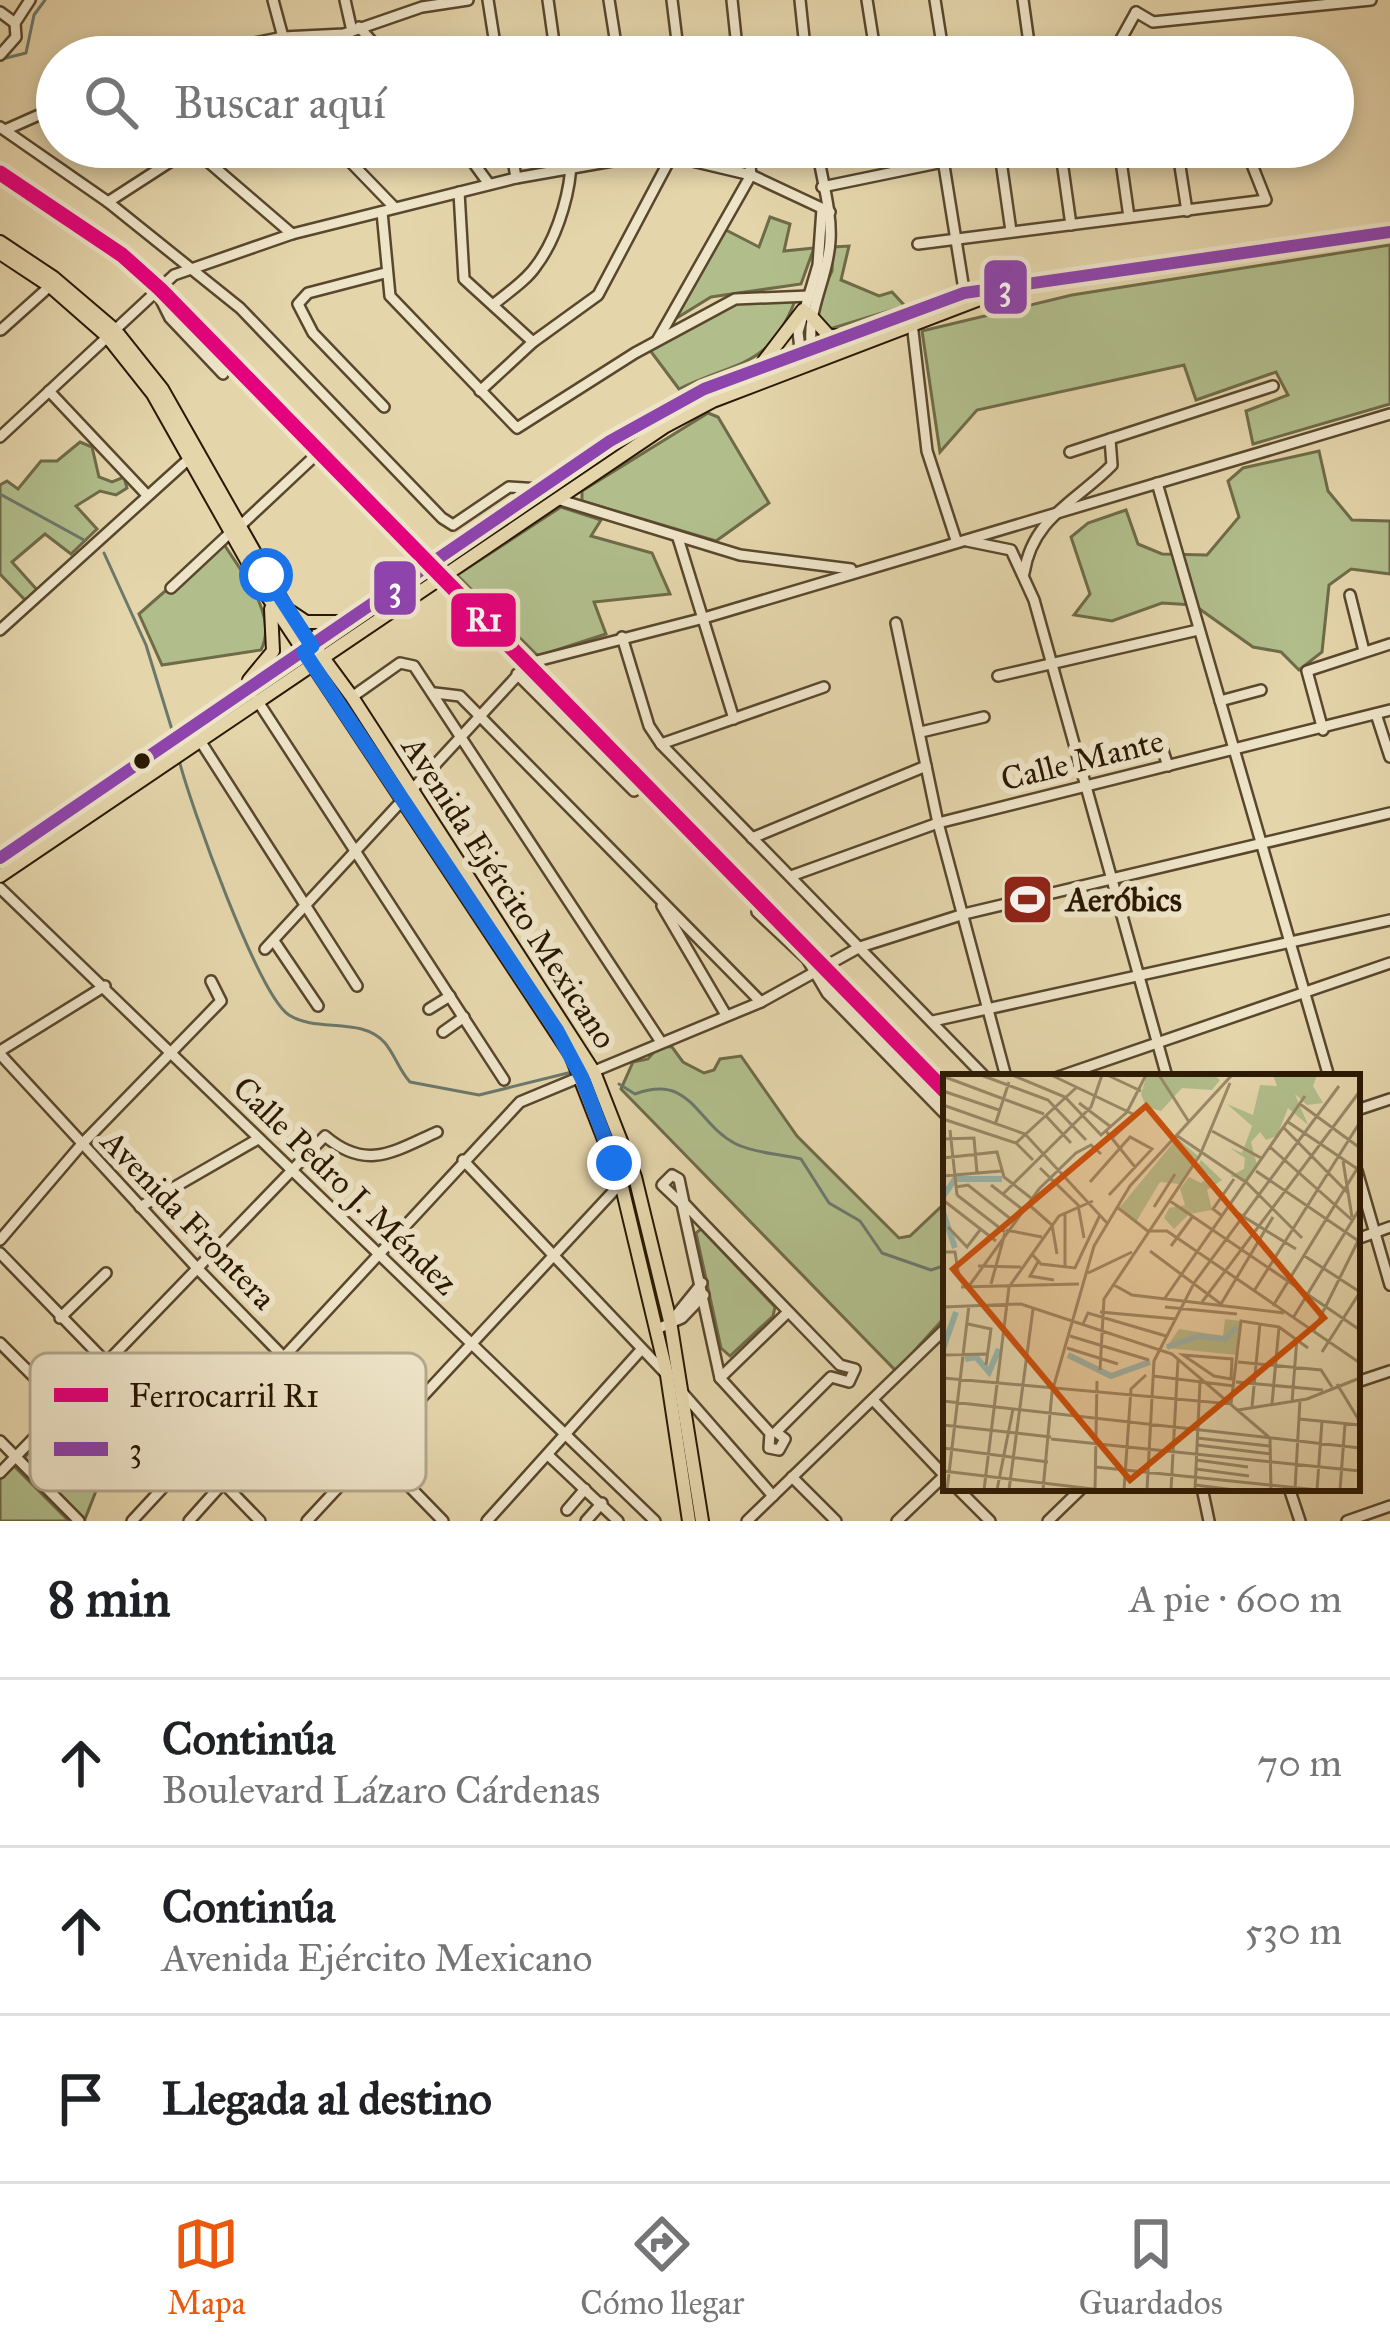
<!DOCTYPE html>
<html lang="es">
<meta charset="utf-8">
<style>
body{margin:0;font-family:"IM FELL Great Primer",serif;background:#f6f6f6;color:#202124}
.stop{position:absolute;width:36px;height:36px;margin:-27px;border:9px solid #1a73e8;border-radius:50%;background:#fff}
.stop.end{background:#1a73e8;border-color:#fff;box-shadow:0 3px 12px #0008}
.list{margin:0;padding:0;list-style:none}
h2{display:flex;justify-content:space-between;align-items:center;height:156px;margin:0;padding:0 48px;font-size:51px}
h2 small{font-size:39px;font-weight:400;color:#757577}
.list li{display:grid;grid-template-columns:78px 1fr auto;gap:36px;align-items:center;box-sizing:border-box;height:168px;padding:0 48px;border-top:3px solid #e0e0e0}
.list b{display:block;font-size:45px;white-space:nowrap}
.list p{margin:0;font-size:39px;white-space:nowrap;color:#757577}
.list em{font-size:39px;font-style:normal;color:#757577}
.icon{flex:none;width:66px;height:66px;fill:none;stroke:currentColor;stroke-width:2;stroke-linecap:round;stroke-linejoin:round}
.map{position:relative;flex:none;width:1390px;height:1521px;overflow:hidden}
.search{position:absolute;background:#fff;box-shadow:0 6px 18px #0003;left:36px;right:36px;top:36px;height:132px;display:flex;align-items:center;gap:30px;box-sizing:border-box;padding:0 42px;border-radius:66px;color:#757577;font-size:45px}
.sheet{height:660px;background:#fff}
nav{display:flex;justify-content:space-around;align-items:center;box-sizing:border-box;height:168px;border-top:3px solid #e0e0e0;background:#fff;font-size:33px;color:#757577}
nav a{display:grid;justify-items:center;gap:6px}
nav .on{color:#ea580c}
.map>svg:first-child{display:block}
</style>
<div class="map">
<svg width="1390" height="1521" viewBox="0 0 1390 1521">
<rect width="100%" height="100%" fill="#e5d5ab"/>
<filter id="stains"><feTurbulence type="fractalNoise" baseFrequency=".00167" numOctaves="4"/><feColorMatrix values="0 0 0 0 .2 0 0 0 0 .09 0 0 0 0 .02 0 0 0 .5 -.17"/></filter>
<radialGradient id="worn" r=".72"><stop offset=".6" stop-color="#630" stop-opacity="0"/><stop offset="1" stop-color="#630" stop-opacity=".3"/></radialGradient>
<g fill="#b1be8c" stroke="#6e6b48" stroke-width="3">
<path d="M770 217 790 224 784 251 814 248 801 284 711 297 667 324 720 227 759 247Z"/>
<path d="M1390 245V404L1253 444 1246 411 1288 395 1276 372 1196 400 1184 365 977 410 940 452 922 331 1072 295Z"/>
<path d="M849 246 841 280 879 296 892 292 905 306 830 329 814 310 832 271 833 247Z"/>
<path d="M743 296 795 301C768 369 738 360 679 389L649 349Z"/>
<path d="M708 413 718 417 769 503 716 541 582 501V491Z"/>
<path d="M80 442 92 447 99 477 112 482 124 477 127 488 116 495 100 491 76 506 97 529 71 554 45 534 12 562 38 591 27 602 0 574V485L7 481 18 489 41 461H57Z"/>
<path d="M1319 451 1328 491 1352 520 1390 521V574L1351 569 1329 585 1322 652 1299 670 1281 652 1253 647 1194 605 1162 603 1112 621 1074 615 1090 594 1071 537 1088 523 1126 510 1138 544 1162 554 1207 555 1239 517 1228 481 1243 468Z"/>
<path d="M561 507 601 520 591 536 652 553 670 594 594 602 606 634 538 656 457 575Z"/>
<path d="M222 541C240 571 279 614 261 650L162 665 139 614Z"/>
<path d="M659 1046 672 1047 683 1062 704 1073 714 1070 720 1059 741 1056 797 1136 899 1238 910 1236 946 1202V1316L896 1371 621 1089 633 1062 648 1059Z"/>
<path d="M701 1229 775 1307 773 1316 730 1356 721 1348 696 1233Z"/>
<path d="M103 1369 133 1405 119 1423 153 1455 141 1469 125 1457 96 1491 85 1519 26 1465 25 1457Z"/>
<path d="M13 1465 69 1521H0V1479Z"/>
</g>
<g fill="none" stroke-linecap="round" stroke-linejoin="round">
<g stroke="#6b786b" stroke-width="3">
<path d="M2 59 26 53 34 15 45 0"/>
<path d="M0 494 84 540"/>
<path d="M104 553 146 645 173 733"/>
<path d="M179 760C190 803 258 995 289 1015 317 1033 362 1016 385 1043 395 1055 399 1070 410 1082L479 1095 572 1072"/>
<path d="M619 1084 635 1094C692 1073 695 1123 736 1144 754 1153 780 1154 801 1159L829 1203 860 1221 882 1253 931 1270 946 1265"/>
</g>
<defs>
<g id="minor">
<path d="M273 0 283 37"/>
<path d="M345 0 352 31"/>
<path d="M488 0 497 57"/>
<path d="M548 0 556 57"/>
<path d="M609 0 618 57"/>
<path d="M672 0 679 57"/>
<path d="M732 0 738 57"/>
<path d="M800 0 806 57"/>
<path d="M867 0 876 57"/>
<path d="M935 0 944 57"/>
<path d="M1023 0 1029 43"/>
<path d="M0 12 15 23"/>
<path d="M1136 12 1153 22 1371 0"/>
<path d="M359 27 386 57"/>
<path d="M0 55 16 37 15 23 30 0"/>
<path d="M187 57 283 37 344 34 422 7 468 0"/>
<path d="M317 57 344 34"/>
<path d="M1111 57 1136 12"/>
<path d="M0 127 108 202 240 308 442 518 453 525 509 487 540 489"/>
<path d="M5 130 57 107"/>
<path d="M191 147 292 234"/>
<path d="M336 147 394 207"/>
<path d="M462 147 489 184"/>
<path d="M511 147 516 178"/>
<path d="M941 147 965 296"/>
<path d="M999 147 1011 231"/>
<path d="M1060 147 1071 225"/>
<path d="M1119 147 1129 217"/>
<path d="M1177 147 1187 211"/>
<path d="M822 187 943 162"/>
<path d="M459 192 464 279 533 342"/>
<path d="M108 202 193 147"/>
<path d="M382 212 390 296 517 428 635 353 735 299 809 296"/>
<path d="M918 244 1266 200 1245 147"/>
<path d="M157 292 170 318 223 374"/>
<path d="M493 305C507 293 526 281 536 266 558 237 575 182 570 147"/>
<path d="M912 323 927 451 956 540"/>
<path d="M1 330 50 286"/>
<path d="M658 339 751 175 748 147"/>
<path d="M812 352C805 311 828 281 830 241 832 209 821 178 817 147"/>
<path d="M801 357 798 332 818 265 822 209"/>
<path d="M49 391 146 494"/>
<path d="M480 391 533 342 598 295 669 161"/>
<path d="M384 407 313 333 298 304 308 293 385 273"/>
<path d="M0 437 174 275 292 234 516 178 635 157 692 161 751 175 830 212"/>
<path d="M1070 452 1273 386"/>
<path d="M1157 483 1329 1077"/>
<path d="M557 499 740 555 851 569"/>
<path d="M239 527 318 453"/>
<path d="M678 538 734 719"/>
<path d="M967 541 1011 550 1034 600 1167 1077"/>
<path d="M1024 573C1033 517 1076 502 1112 465L1110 439"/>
<path d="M171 588 231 532"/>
<path d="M1350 595 1364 651"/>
<path d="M896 623 938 823 1006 1077"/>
<path d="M0 630 191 457"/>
<path d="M622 637 649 726 661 744 985 1077"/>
<path d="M517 674 634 791"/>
<path d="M998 676 1198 630"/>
<path d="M435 693 460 696 761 1002"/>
<path d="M352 697 400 663 414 666 661 1042"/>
<path d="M257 700 504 1080"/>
<path d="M1220 701 1261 690"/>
<path d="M1376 714 1390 757"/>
<path d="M1323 730 1307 671 1390 644"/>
<path d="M921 732 984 717"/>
<path d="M199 739 357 986"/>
<path d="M661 744 824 687"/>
<path d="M1161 745 1168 766"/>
<path d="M752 838 926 766"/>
<path d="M791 876 938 823 1390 710"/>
<path d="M0 888 655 1521"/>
<path d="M662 906 726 1015"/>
<path d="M757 912 807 959 827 993 946 1115"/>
<path d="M274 941 318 1006"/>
<path d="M265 949 529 663 704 618 1390 414"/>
<path d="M429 1009 450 996"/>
<path d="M933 1021 1390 920"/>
<path d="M443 1032 464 1017"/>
<path d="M0 1051 105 986"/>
<path d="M0 1054 197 1268 443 1521"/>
<path d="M1058 1077 1390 963"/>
<path d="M1357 1110 1390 1099"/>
<path d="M463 1160 667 1375"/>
<path d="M1357 1171 1390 1285"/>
<path d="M672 1175 679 1179 684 1203 701 1221 840 1365 855 1369 849 1382 831 1377 776 1432 785 1439 779 1450 769 1448 770 1433 720 1378 682 1204 662 1185Z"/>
<path d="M140 1207 258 1139"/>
<path d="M1357 1239 1390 1227"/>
<path d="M0 1240 81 1145 221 1001 211 981"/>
<path d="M0 1253 260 1521"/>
<path d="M60 1318 106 1273"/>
<path d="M673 1319 702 1283"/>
<path d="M657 1329 682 1318 704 1295"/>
<path d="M0 1343 53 1396"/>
<path d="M720 1378 788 1312"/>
<path d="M1357 1382 1390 1371"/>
<path d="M682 1392 773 1496"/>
<path d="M873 1400 946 1477"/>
<path d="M0 1441 79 1521"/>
<path d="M548 1455 618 1521"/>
<path d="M0 1473 325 1136C366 1171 393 1152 437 1132"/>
<path d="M792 1477 836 1521"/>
<path d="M957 1488 990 1521"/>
<path d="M1202 1488 1209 1521"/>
<path d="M1289 1488 1300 1521"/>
<path d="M567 1510 585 1489"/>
<path d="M132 1521 520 1102 761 1002 860 947 964 914 1390 813"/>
<path d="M189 1521 223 1483"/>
<path d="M307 1521 621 1183 635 1177"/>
<path d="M487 1521 640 1351"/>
<path d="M586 1521 602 1503"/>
<path d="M747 1521 946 1328"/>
<path d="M897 1521 945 1475"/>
<path d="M1048 1521 1082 1488"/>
<path d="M1347 1521 1390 1506"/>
</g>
<g id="major">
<path d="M0 242 54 278 115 330 162 389 285 606 352 697 594 1072 635 1177 670 1321 702 1521"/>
<path d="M0 253 50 286 107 336 153 394 264 591 571 1055 621 1183 667 1375 689 1521"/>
<path d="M810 315 829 336H836"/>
<path d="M764 361 803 310"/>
<path d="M291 612 306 622H339"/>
<path d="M249 680 273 651 271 609"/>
<path d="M0 858 610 441 704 389 964 293 1390 232"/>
<path d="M0 876 664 427 713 401 993 294"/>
</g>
</defs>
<use href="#minor" stroke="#59472d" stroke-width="14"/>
<use href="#major" stroke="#2a1803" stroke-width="16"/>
<use href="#minor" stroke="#eee4c8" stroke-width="9"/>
<use href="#major" stroke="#e5d5ab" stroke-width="12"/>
<defs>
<path id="bus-1" d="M0 858 610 441 704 389 964 293 1390 232"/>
</defs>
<use href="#bus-1" stroke="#eee4c8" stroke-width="21"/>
<use href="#bus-1" stroke="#8e44ad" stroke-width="12"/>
<defs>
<path id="rail-1" d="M0 173 122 255 160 289 946 1092"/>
</defs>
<use href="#rail-1" stroke="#eee4c8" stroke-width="24"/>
<use href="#rail-1" stroke="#e5007d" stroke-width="15"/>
</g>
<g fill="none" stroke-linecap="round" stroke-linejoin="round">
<path stroke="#1a73e8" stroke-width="15" d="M266 575 312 646 304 652 557 1031 582 1078 614 1163"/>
</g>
<defs>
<symbol id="stadium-square" viewBox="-11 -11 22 22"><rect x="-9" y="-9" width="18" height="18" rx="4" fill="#8f2418" stroke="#eee4c8"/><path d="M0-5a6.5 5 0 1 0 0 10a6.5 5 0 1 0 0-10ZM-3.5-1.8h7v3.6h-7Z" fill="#fff"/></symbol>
</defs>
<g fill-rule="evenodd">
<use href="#stadium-square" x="998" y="870" width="59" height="59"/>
</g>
<circle fill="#2a1803" stroke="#eee4c8" stroke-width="4.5" cx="142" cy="761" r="10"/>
<g text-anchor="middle" stroke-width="12" stroke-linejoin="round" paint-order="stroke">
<g font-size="33" fill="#2a1803" stroke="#eee4c8">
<text transform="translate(1082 759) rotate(-14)" y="12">Calle Mante</text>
<text transform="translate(510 892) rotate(57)" y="12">Avenida Ejército Mexicano</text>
<text transform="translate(346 1185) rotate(44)" y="12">Calle Pedro J. Méndez</text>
<text transform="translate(189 1219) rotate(46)" y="12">Avenida Frontera</text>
</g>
<g font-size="33" font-weight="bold" fill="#2a1803" stroke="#eee4c8" text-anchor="start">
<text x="1066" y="911">Aeróbics</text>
</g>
</g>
<g transform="translate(943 1074)">
<rect width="417" height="417" fill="#e5d5ab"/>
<path d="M204 1H271L277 6 269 16 239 14 218 37 203 33 198 20ZM330 1H374L370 12 380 29 364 31 352 20 365 51 345 34 334 62 323 66 317 58 308 68 314 91 304 107 287 102 301 95 302 84 287 74 299 79 309 52 284 30 310 41 317 11 334 12ZM234 64 255 82 236 110 217 108 193 148 177 133ZM258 86 279 106 264 116 269 136 246 140 231 155 221 144 226 134 242 131 237 115 246 103 258 109 267 102 254 92ZM282 245 297 247 295 281 223 274 236 255 280 262Z" fill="#b1be8c"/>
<path fill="none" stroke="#97b8b0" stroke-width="6" d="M1 121 12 105H59M0 138 12 174M224 273 256 262 282 265 294 253M0 275 13 238M125 281 168 302 207 288M22 285 33 283 46 298 56 275"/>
<path fill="none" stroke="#9a8968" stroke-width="3" d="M38 1 105 26 143 66M69 1 122 23 158 61 184 38 203 1M108 1 194 42M164 1 198 17M216 1 246 48M2 3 101 40M0 17 56 36M136 29 168 53M357 30 417 74M0 31 82 60 164 149M103 42 128 69M0 45 73 69 90 86M345 48 416 96M52 51 66 8M341 54 406 120M7 56 14 121M163 57 192 93M269 57 320 85M233 61 304 109 359 164M169 64 201 35M0 65 31 64 34 99M73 69 134 13M327 73 409 146M0 84 54 78 61 103 88 124M400 87 409 143M97 94 135 131 141 164M313 97 417 168M0 102 58 97M147 108 187 63 209 75 166 121M48 111 79 135M13 113 25 111 69 146M60 120 148 33 159 1M14 121 62 158M0 126 53 167M227 127 417 256M84 129 109 151 114 180M174 133 206 158M211 133 232 100M285 133 353 175M122 139V193M279 142 270 135 291 105M5 153 24 173 37 156M63 156 99 163M207 157H224L417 289M228 172 250 142M207 177 278 230 330 143M0 178H12L16 203M88 179 98 190 132 194 157 141M360 181 417 218M95 188 87 202 111 206M35 192 78 193M145 199 189 178M48 210 62 159M171 211 189 221 341 239M26 212 96 115 133 79 148 71 158 80M18 213 136 210M311 217 417 48M222 224 362 22M259 228 417 17M330 232 417 90M0 233 78 230 229 280 327 364 328 416M222 233 294 240M157 238 233 245M350 244 417 134M25 250 48 255 43 291M140 250 145 239 223 262M371 256 415 167M127 262 206 286M124 274 175 290M379 278 417 218M0 281 43 280M240 281 289 285 288 305 271 302ZM295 288 378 296 389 313M157 296 161 225 257 81 287 9M210 302 291 312M0 304 288 330 298 247 336 253 365 274M293 308 380 316M394 310 417 348M0 327 417 374M349 328 354 264M329 330 336 253M309 333 317 249M295 336 364 325 417 304M356 345 417 351M0 351 108 363M254 364 326 372M108 365 417 397M254 371 328 380M0 374 105 388M253 386 305 393M153 393 375 416M253 395 306 402M0 397 158 416M252 411 292 416M352 415 357 326M4 416 26 231M41 416 66 213 116 142 150 127M54 416 70 335M66 416 90 235M100 416 109 318 151 172 187 112 289 1M152 416 154 307M181 416 188 315 203 301M204 416 211 287 251 209 396 12M228 416 235 286M252 416 257 308M374 416 379 347M397 416 402 350"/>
<path fill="#cc4f0b" fill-opacity="0.15" stroke="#cc4f0b" stroke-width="6" d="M203 32 381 244 187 406 10 195Z"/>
<rect width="417" height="417" fill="none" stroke="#2a1803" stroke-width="6"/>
</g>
<rect x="30" y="1353" width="396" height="138" rx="18" fill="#eee4c8" stroke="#b3a78d" stroke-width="3"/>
<rect x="54" y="1388" width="54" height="14" fill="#e5007d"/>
<rect x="54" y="1442" width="54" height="14" fill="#8e44ad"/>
<g font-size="33" fill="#2a1803">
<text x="129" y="1407">Ferrocarril R1</text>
<text x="129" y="1461">3</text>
</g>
<g stroke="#eee4c8" stroke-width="4.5">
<rect x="982" y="258" width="47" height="58" rx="12" fill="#8e44ad"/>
<rect x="372" y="559" width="46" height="58" rx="12" fill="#8e44ad"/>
<rect x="449" y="591" width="69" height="58" rx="12" fill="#e5007d"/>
</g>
<g font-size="33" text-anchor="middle" font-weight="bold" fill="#fff">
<text x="1005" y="299">3</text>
<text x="395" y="600">3</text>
<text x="484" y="631">R1</text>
</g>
<rect width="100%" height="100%" filter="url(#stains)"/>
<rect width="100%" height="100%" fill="url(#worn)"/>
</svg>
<div class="stop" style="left:266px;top:575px"></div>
<div class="stop end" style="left:614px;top:1163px"></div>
<div class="search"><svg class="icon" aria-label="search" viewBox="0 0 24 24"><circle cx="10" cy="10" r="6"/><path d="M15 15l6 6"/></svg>Buscar aquí</div>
</div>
<section class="sheet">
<h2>8 min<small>A pie · 600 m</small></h2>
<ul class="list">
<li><svg class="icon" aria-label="ahead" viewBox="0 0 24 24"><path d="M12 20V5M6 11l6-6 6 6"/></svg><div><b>Continúa</b><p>Boulevard Lázaro Cárdenas</p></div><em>70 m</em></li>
<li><svg class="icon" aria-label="ahead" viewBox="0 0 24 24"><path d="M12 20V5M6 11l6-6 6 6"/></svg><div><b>Continúa</b><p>Avenida Ejército Mexicano</p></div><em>530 m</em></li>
<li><svg class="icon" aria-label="arrive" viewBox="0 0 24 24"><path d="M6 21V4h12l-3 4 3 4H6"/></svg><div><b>Llegada al destino</b></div></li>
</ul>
</section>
<nav>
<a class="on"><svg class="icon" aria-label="map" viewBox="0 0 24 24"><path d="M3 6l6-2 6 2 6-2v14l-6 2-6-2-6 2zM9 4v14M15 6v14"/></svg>Mapa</a>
<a><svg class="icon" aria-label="directions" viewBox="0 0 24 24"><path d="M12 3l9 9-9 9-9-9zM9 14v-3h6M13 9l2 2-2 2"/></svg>Cómo llegar</a>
<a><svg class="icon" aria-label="saved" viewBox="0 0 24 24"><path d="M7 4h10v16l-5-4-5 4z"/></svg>Guardados</a>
</nav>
